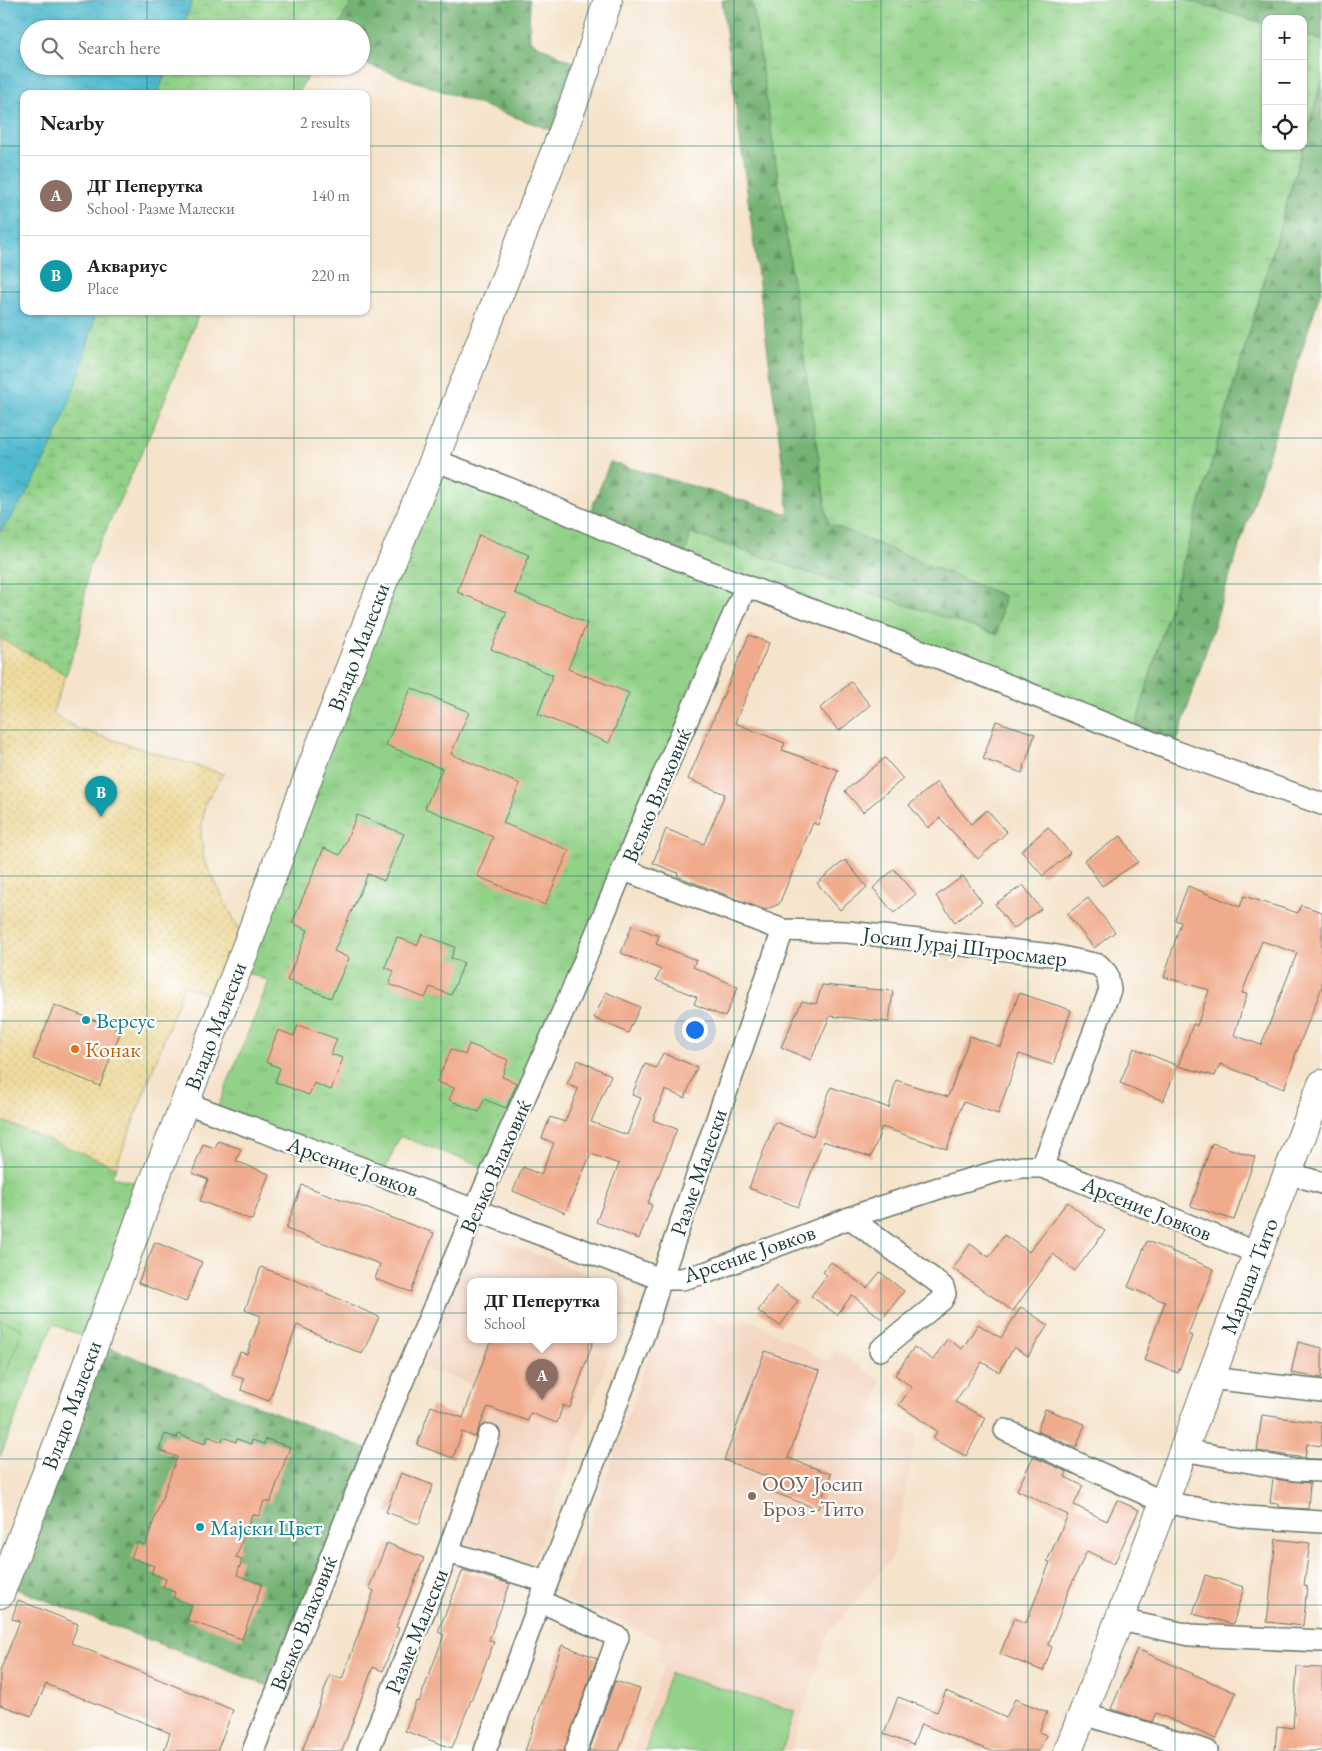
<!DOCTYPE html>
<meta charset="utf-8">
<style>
body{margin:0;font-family:"EB Garamond",serif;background:#f2f2f2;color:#222}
.controls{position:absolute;right:15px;top:15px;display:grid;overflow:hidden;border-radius:10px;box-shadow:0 1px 4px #0004}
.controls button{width:45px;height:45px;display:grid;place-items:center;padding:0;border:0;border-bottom:1px solid #e0e0e0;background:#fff;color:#222;font:25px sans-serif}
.you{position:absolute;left:694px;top:1029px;width:18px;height:18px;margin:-12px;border:4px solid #fff;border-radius:50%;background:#1a73e8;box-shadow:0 0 0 8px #1a73e833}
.badge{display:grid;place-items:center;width:32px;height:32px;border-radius:50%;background:#7c3aed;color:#fff;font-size:16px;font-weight:700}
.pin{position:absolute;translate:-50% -41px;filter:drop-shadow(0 1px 2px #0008)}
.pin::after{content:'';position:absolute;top:26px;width:18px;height:15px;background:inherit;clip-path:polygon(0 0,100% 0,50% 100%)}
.popup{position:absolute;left:467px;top:1278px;width:150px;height:65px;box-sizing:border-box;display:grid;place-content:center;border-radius:10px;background:#fff;filter:drop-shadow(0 1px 4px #0005);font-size:16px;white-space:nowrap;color:#767676}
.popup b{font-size:19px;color:#222}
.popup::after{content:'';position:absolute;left:50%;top:100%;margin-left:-10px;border:10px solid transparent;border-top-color:#fff}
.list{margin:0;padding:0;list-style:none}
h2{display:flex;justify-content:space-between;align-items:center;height:65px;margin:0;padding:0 20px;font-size:21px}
h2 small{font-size:16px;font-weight:400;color:#767676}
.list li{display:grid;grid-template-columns:32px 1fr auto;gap:15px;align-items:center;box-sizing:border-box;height:80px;padding:0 20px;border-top:1px solid #e0e0e0}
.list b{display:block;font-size:19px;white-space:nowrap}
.list p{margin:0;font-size:16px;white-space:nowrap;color:#767676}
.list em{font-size:16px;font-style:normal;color:#767676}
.icon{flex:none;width:28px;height:28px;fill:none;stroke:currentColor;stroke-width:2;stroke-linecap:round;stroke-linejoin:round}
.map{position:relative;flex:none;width:1322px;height:1751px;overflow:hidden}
.search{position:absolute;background:#fff;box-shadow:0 1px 4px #0004;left:20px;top:20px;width:350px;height:55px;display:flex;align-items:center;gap:12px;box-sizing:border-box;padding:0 18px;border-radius:28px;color:#767676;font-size:19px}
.panel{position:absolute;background:#fff;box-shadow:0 1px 4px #0004;left:20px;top:90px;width:350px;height:225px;border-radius:10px}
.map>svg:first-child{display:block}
</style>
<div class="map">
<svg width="1322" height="1751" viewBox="0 0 1322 1751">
<defs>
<pattern id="grass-tufts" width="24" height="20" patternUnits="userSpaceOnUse" patternTransform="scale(1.25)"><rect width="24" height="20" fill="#92d188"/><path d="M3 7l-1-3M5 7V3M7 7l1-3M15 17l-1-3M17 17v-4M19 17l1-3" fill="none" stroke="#7db476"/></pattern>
<pattern id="forest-firs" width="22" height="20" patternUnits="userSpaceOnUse" patternTransform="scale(1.25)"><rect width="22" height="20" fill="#75b374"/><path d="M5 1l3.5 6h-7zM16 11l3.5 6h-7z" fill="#5f9360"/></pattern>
<pattern id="wetland-marsh" width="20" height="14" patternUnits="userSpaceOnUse" patternTransform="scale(1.25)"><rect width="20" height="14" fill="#92d188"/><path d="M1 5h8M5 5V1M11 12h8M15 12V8" fill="none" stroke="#7db476"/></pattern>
<pattern id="sand-dots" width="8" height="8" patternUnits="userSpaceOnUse" patternTransform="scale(1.25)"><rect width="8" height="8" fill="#eeda9e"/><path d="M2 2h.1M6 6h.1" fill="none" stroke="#ccbc89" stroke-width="1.8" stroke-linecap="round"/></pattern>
<pattern id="water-ripples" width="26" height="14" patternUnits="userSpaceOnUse" patternTransform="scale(1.25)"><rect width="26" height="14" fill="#50b9cd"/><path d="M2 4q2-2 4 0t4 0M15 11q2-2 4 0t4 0" fill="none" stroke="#4298a7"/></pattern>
</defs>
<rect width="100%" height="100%" fill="#fff"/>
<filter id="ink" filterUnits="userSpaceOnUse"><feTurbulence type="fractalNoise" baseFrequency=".02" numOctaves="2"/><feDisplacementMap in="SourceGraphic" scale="10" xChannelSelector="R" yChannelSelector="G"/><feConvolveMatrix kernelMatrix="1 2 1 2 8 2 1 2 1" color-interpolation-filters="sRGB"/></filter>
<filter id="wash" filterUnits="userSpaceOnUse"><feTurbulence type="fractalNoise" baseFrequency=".0096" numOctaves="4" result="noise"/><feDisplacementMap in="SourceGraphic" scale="20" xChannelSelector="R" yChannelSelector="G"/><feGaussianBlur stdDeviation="1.12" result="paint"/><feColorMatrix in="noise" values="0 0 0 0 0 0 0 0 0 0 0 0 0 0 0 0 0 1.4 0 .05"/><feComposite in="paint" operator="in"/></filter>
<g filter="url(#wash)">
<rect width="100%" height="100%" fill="#f5e3cb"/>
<g fill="#f3d4bf">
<path d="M487 1235 606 1281H471V1339H613V1284L620 1286 629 1304 531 1567 443 1534 493 1392 423 1368 469 1241Z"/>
<path d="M703 1287 718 1324 751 1320 828 1362 835 1350 880 1380 873 1414 916 1436 893 1556 827 1635 791 1751H633L664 1664 655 1661 663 1641 564 1599 666 1306Z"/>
</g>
<g fill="url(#grass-tufts)" stroke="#58875e">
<path d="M752 0H1186L1266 24V146H1303L1133 735 746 586 492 1170 400 1136 382 1177 215 1114 269 981 236 969 434 460 684 560 690 533 997 635 1004 596 828 523Z"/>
<path d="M1303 35 1322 40V81L1303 145Z"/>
<path d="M0 1120 116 1167 112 1177 152 1186 95 1342 53 1324 0 1457Z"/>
</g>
<g fill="url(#forest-firs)" stroke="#4a7854">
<path d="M353 0H529L530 41 586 69 562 134 361 62V29H337Z"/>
<path d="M722 0H752L828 523 1004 596 997 635 691 533 683 560 586 523 610 462 789 514Z"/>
<path d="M1186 0H1322V40L1303 35V19H1266V24Z"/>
<path d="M1322 81V287L1174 751 1133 735Z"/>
<path d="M95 1342 373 1451 276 1689 4 1584Z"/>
</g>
<path fill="url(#wetland-marsh)" stroke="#58875e" d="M0 0H353L337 29H29V66H314L297 94H24V311H200L157 419 88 569 80 634 66 675 0 638Z"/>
<path fill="url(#sand-dots)" stroke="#868c69" d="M0 638 66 675 52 713 78 729 223 774 205 803 201 832 204 860 247 945 224 999 184 986 116 1167 0 1120Z"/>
<g fill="#92d188" stroke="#58875e">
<path d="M0 1320 23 1329 0 1388Z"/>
<path d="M670 1673 795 1711 782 1751H645Z"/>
</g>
<path fill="url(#water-ripples)" stroke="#387b80" d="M0 0H193L182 29H29V66H168L158 94H24V311H96C80 384 47 473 0 532Z"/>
<g id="blocks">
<g fill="#f0ab8c" fill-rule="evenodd">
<path d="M479 535 529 555 515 593 587 623 568 669 629 693 609 743 538 714 553 675 491 649 507 612 457 592Z"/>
<path d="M749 635 769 643 735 723 785 743 782 750 838 770 818 825 813 823 779 904 765 910 677 876 678 873 653 863 666 829 704 844 725 794 688 779Z"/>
<path d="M851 682 870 705 839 731 820 708Z"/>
<path d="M411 688 469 712 451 754 520 784 503 823 569 850 545 905 477 876 493 837 425 808 442 769 386 745Z"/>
<path d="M996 721 1035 734 1022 773 983 759Z"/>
<path d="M885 758 903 779 863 812 845 791Z"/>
<path d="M937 782 971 824 987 810 1007 832 978 859 940 818 928 828 909 805Z"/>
<path d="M357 815 404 834 384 881 368 874 334 951 349 958 331 998 287 980 308 930 292 923 324 848 340 855Z"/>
<path d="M1048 827 1070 853 1043 876 1021 851Z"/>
<path d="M1121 836 1138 862 1102 886 1084 860Z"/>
<path d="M845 860 867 887 840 910 817 883Z"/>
<path d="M894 869 916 894 894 913 873 888Z"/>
<path d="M963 876 982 902 955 922 936 896Z"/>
<path d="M1023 885 1041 909 1013 929 995 904Z"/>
<path d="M1188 886 1240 907 1244 896 1298 913 1301 905 1322 912V987L1294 1058H1295L1284 1089 1220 1064 1215 1076 1178 1066 1193 1024 1197 1026 1209 990 1164 977 1181 922 1175 920ZM1262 941 1297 953 1261 1045 1234 1035 1247 994 1242 993Z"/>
<path d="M1088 898 1115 932 1094 948 1067 914Z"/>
<path d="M632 925 659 936 656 944 696 960 693 967 738 987 725 1017 694 1004 697 997 656 980 661 970 621 953Z"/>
<path d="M422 934 455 947 451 958 464 963 451 995 430 987 425 998 389 984 394 971 385 967 397 937 417 945Z"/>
<path d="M822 985 893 991 889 1022 830 1016 811 1060 781 1047 802 1001 816 1004Z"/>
<path d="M606 992 640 1007 628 1033 594 1018Z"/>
<path d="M1019 993 1071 1010 1053 1065 1019 1054 998 1114 963 1102 947 1149 882 1127 871 1157 823 1141 798 1207 749 1188 775 1122 813 1136 831 1087 889 1108 896 1080 948 1097 970 1036 1001 1047Z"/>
<path d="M54 1005 121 1030 100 1086 33 1059Z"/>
<path d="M298 1025 337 1039 331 1054 343 1058 331 1090 314 1083 309 1095 275 1082 280 1068 266 1062 278 1030 294 1036Z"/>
<path d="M469 1044 508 1060 502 1077 517 1083 506 1108 484 1099 479 1112 449 1100 454 1088 437 1082 451 1049 465 1055Z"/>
<path d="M1134 1048 1178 1066 1163 1101 1120 1083Z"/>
<path d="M663 1053 697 1067 685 1098 665 1090 653 1120 677 1129 648 1203 652 1205 639 1239 596 1222 619 1164 591 1154 565 1213 513 1191 523 1167 541 1175 554 1143 542 1138 550 1117 565 1122 578 1089 567 1084 578 1060 611 1075 591 1122 627 1135 641 1098 632 1095 645 1064 656 1068Z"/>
<path d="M218 1141 241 1149 236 1161 269 1174 252 1220 200 1201 208 1179 192 1173 203 1144 215 1148Z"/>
<path d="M1212 1143 1255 1157 1234 1220 1191 1206Z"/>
<path d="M302 1185 434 1233 411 1292 375 1279 380 1264 286 1229Z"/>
<path d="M1067 1202 1105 1231 1075 1271 1053 1254 1013 1311 953 1269 970 1244 989 1257 1004 1235 1029 1252Z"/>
<path d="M1147 1241 1214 1269 1188 1334 1192 1336 1178 1373 1144 1360 1165 1302 1128 1287Z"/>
<path d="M155 1242 202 1262 186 1302 138 1283Z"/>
<path d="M831 1262 867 1288 880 1272 904 1291 882 1319 852 1295 837 1315 811 1296 827 1275 823 1272Z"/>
<path d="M261 1267 312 1287 379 1317 362 1354 297 1325 269 1401 241 1390 244 1379 232 1375 240 1352 247 1354 261 1316 245 1310Z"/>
<path d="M776 1286 798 1301 780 1326 758 1311Z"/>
<path d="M1021 1307 1048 1325 1028 1356 1014 1347 999 1372 982 1362 955 1402 986 1418 966 1456 933 1439 937 1431 899 1405 912 1387 895 1375 914 1347 933 1360 947 1339 962 1349 978 1324 1001 1338Z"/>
<path d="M491 1339H594L570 1408 563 1405 557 1423 530 1413 528 1421 488 1407 475 1437 462 1432 453 1458 417 1445 431 1406 463 1418Z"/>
<path d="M1298 1342 1322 1348V1378L1291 1373Z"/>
<path d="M765 1351 820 1371 788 1458 831 1474 818 1509 772 1492 776 1480 724 1460Z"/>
<path d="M1045 1409 1085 1424 1076 1448 1037 1431Z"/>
<path d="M1262 1415 1322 1423V1446L1307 1444 1305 1458 1257 1451Z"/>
<path d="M165 1434 177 1438 178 1434 205 1444 208 1436 222 1442 223 1437 236 1442 237 1439 251 1444 252 1440 264 1444 266 1439 290 1447 270 1503 264 1501 259 1516 252 1514 236 1558 242 1560 237 1575 262 1584 242 1639 187 1620 192 1605 173 1598 175 1592 163 1588 166 1579 151 1573 154 1566 131 1558 137 1542 145 1545 177 1457 159 1450Z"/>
<path d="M1033 1457 1067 1472 1065 1477 1083 1486 1074 1505 1107 1521 1117 1500 1139 1510 1114 1564 1087 1551 1070 1587 1048 1645 1052 1647 1043 1671 1000 1654 1014 1618 1026 1623 1050 1562 1047 1561 1068 1515 1017 1490Z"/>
<path d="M401 1473 433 1485 419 1524 386 1512Z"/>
<path d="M1273 1479 1310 1483 1308 1509 1279 1507V1504L1270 1503Z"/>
<path d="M1276 1539 1310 1543 1304 1585 1307 1586 1303 1626 1267 1622Z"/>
<path d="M387 1543 424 1558 396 1627 399 1628 383 1671 373 1667 342 1751H302L330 1675 342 1679 374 1591 369 1588Z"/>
<path d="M463 1570 510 1584 489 1640 494 1642 452 1748 405 1731 416 1701 419 1702 444 1635 438 1632Z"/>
<path d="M1205 1575 1244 1587 1233 1624 1193 1614Z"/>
<path d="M18 1600 78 1624 71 1643 233 1710 217 1751H164L170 1733 46 1684 32 1716 0 1705V1671L20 1621 12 1619Z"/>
<path d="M562 1645 597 1658 564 1751H525Z"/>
<path d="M1137 1649 1236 1693 1216 1739 1156 1713 1152 1722 1111 1709Z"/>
<path d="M1297 1667 1322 1668V1751H1275L1277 1726 1293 1728Z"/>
<path d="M615 1681 640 1689 619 1751H589Z"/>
<path d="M946 1691 1006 1718 1015 1699 1047 1712 1039 1732 1046 1735 1039 1751H991L921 1724 913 1745 884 1734 898 1697 937 1712Z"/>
</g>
</g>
</g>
<g filter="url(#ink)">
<use href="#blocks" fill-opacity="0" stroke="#6a7769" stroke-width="1"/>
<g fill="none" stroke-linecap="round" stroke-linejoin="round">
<defs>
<g id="street">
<path d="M434 460 508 488 639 544 746 586 904 644 1174 751 1322 804"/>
<path d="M624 870 783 930 848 932 1052 955 1099 965 1107 974 1110 990 1042 1167"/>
<path d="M186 1103 661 1279H682L708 1272 863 1213 939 1188 999 1171 1022 1167H1042L1075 1179 1257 1253"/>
<path d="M1288 1173 1322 1183"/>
<path d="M850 1218 937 1282 943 1287 945 1294 942 1300 880 1350"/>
<path d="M1210 1378 1322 1391"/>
<path d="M1005 1430 1163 1502 1245 1517 1322 1522"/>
<path d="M1183 1450 1295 1470 1322 1471"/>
<path d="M448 1552 489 1435"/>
<path d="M540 1601 618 1637 576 1751"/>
<path d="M1120 1620 1190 1635 1322 1641"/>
<path d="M1083 1714 1207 1751"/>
<path d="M253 1751 373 1451 484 1189 571 993 644 819 746 586"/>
<path d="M368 1751 448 1552 547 1582"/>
<path d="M485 1751 540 1601 644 1334 661 1279 783 930"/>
</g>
<g id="secondary">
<path d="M0 1594 65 1425 152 1186 247 945 310 772 379 592 434 460 562 134 586 69 608 0"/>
<path d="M1068 1751C1156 1530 1236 1305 1322 1084"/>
</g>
</defs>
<use href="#street" stroke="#6a7769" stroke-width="24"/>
<use href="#secondary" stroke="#6a7769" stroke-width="30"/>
<use href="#street" stroke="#fff" stroke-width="21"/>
<use href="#secondary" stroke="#fff" stroke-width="28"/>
</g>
</g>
<path fill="none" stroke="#0f766e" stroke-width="1" stroke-opacity="0.55" d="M147 0V29M294 0V29M441 0V1751M588 0V1751M734 0V1751M881 0V1751M1028 0V1751M1175 0V1751M147 66V94M294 66V94M0 146H24M366 146H1266M1303 146H1322M0 292H24M366 292H1322M147 311V1751M294 311V1751M0 438H1322M0 584H1322M0 730H1322M0 876H1322M0 1021H1322M0 1167H1322M0 1313H1322M0 1459H1322M0 1605H1322"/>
<g fill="#0f9aa8" stroke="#fff" stroke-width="2">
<circle cx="86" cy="1020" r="5"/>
<circle cx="200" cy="1527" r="5"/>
</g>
<circle fill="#e8710a" stroke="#fff" stroke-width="2" cx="75" cy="1049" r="5"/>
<circle fill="#8d6e63" stroke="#fff" stroke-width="2" cx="752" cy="1496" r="5"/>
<g text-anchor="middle" stroke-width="4.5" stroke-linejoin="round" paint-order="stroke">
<g font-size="22" fill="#1f3d34" stroke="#fff">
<text transform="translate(358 647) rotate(-69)" y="8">Владо Малески</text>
<text transform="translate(656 795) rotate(-67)" y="8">Вељко Влаховиќ</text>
<text transform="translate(965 946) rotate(7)" y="8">Јосип Јурај Штросмаер</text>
<text transform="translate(215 1026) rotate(-69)" y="8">Владо Малески</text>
<text transform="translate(353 1166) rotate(20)" y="8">Арсение Јовков</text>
<text transform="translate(495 1166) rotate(-66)" y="8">Вељко Влаховиќ</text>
<text transform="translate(698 1172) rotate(-71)" y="8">Разме Малески</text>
<text transform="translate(1147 1208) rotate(22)" y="8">Арсение Јовков</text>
<text transform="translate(749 1253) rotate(-19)" y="8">Арсение Јовков</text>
<text transform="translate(1249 1276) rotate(-69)" y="8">Маршал Тито</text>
<text transform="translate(71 1405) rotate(-70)" y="8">Владо Малески</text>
<text transform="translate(303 1623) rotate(-68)" y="8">Вељко Влаховиќ</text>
<text transform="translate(416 1631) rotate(-68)" y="8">Разме Малески</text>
</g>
<g font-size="22" fill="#0d838f" stroke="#fff" text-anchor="start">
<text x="96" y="1028">Версус</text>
<text x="210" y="1535">Мајски Цвет</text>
</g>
<g font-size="22" fill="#c56008" stroke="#fff" text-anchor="start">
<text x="85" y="1057">Конак</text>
</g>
<g font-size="22" fill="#785e54" stroke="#fff" text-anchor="start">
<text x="762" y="1491">ООУ Јосип<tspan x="762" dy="25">Броз - Тито</tspan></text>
</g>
</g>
</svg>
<div class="controls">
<button>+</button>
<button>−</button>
<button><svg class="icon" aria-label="locate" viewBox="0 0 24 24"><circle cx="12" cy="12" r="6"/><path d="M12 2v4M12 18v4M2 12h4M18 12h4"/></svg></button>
</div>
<div class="you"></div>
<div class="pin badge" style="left:542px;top:1400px;background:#8d6e63">A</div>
<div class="popup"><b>ДГ Пеперутка</b>School</div>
<div class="pin badge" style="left:101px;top:817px;background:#0f9aa8">B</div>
<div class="search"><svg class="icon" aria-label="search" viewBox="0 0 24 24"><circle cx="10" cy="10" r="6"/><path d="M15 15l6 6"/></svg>Search here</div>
<section class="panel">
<h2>Nearby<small>2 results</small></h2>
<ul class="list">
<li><span class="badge" style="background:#8d6e63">A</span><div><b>ДГ Пеперутка</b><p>School · Разме Малески</p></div><em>140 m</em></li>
<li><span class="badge" style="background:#0f9aa8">B</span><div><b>Аквариус</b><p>Place</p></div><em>220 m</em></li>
</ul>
</section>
</div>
